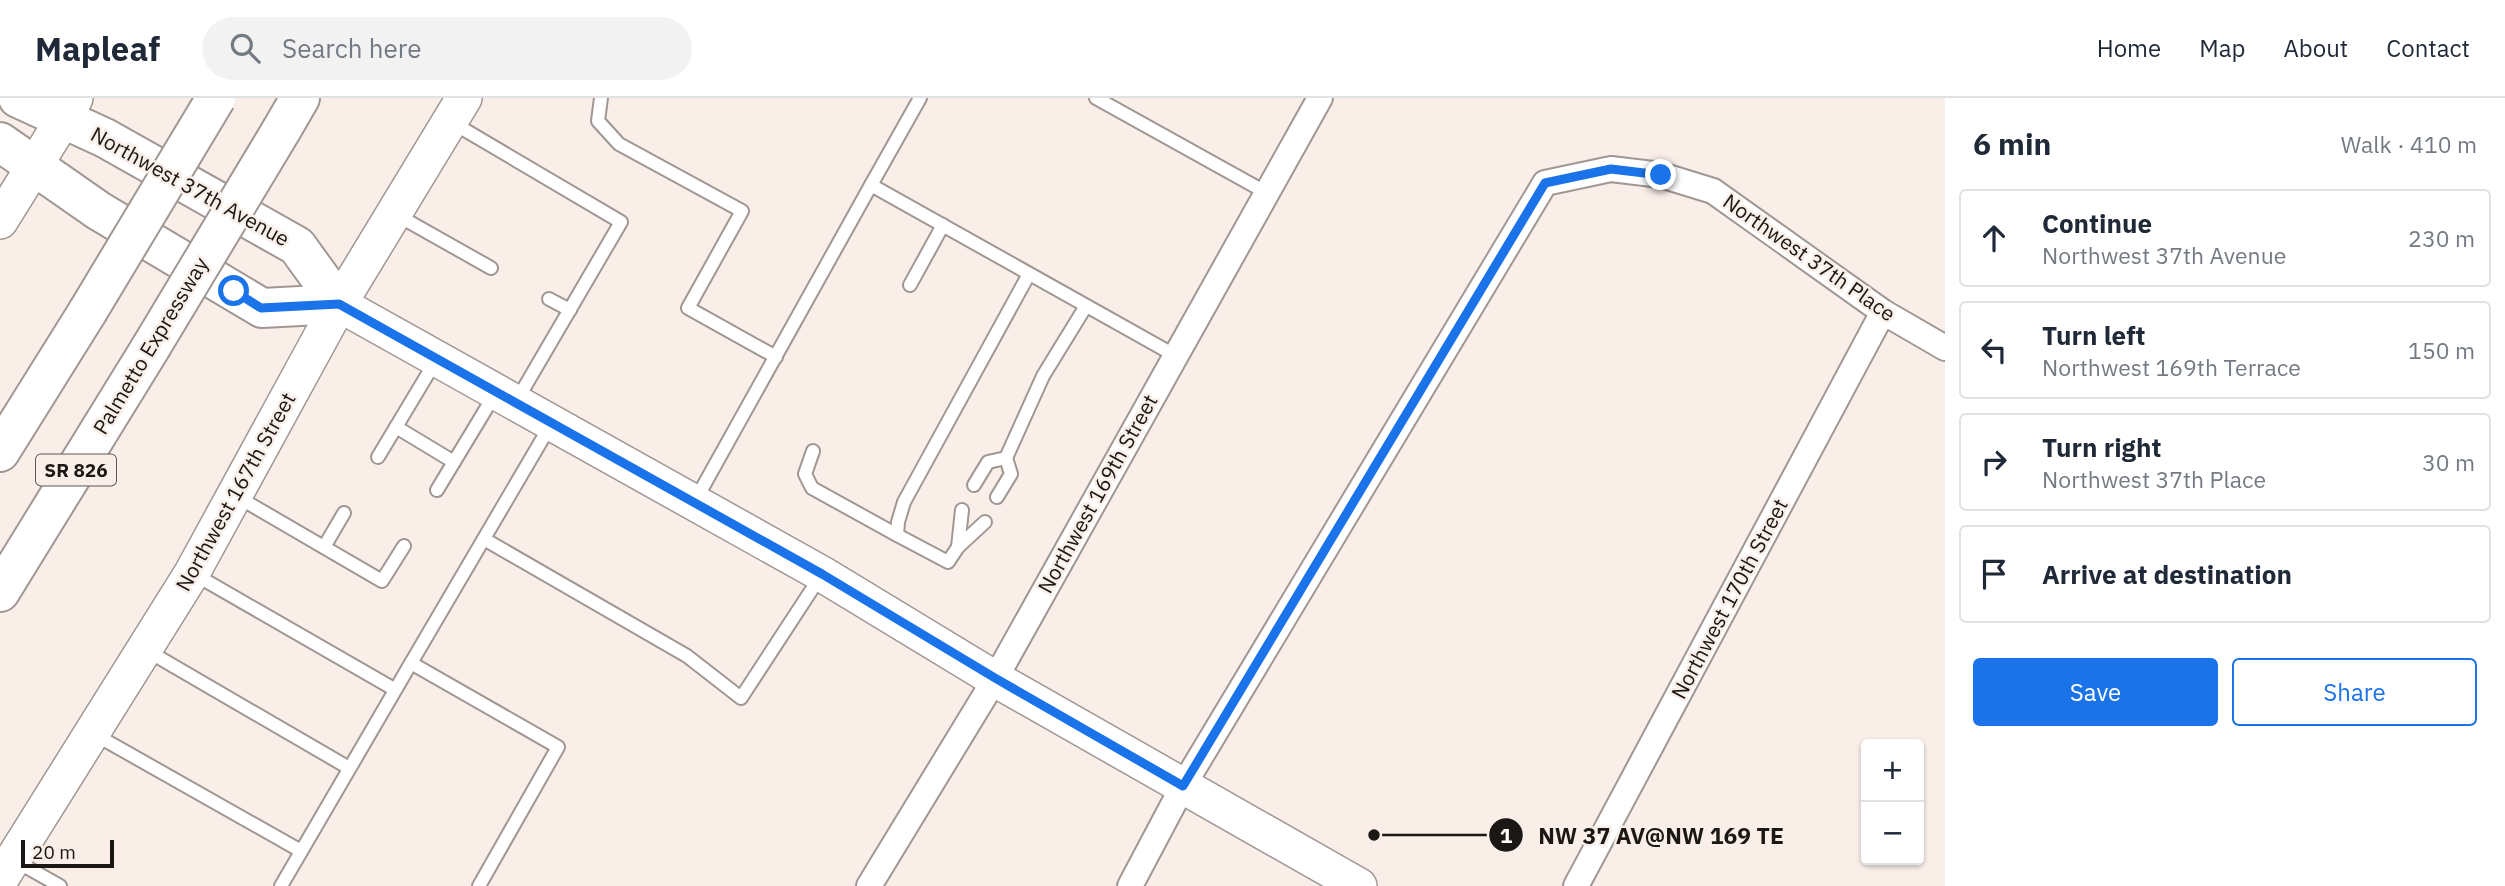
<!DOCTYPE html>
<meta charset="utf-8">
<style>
body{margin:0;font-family:"IBM Plex Sans",sans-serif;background:#f2f2f3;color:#1f2937}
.controls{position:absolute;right:21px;bottom:21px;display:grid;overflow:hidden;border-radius:7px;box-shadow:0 2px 5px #0004}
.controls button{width:63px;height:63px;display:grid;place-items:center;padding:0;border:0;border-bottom:2px solid #e0e1e3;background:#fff;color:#1f2937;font:35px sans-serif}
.scale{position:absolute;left:21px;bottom:18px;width:93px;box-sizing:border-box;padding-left:7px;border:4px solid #1a1715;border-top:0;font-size:19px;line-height:24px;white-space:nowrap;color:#1a1715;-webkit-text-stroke:5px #f9eee8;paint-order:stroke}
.stop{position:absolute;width:21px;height:21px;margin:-16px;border:5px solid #1a73e8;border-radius:50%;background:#fff}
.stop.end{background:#1a73e8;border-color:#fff;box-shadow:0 2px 7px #0008}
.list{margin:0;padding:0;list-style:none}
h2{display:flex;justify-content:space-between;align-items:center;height:91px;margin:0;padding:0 28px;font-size:30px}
h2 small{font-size:23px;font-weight:400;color:#747a83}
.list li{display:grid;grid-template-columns:46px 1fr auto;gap:21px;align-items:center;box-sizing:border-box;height:98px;margin:0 14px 14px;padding:0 14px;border:2px solid #e0e1e3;border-radius:7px}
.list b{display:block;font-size:26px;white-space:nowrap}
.list p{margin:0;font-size:23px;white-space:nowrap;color:#747a83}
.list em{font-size:23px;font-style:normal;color:#747a83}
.actions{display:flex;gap:14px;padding:21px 28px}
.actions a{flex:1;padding:16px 0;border:2px solid #1a73e8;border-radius:7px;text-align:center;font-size:24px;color:#1a73e8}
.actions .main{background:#1a73e8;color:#fff}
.icon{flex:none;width:38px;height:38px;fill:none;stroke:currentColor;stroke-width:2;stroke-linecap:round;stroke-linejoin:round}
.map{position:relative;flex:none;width:1945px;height:788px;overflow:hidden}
header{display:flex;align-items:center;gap:42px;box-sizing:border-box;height:98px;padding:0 35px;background:#fff;border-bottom:2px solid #e0e1e3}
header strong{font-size:33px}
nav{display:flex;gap:38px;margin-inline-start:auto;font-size:24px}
.search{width:490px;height:63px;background:#f2f2f3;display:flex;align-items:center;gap:18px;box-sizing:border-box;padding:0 24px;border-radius:38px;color:#747a83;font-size:26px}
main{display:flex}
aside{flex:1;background:#fff}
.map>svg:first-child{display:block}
</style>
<header>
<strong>Mapleaf</strong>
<div class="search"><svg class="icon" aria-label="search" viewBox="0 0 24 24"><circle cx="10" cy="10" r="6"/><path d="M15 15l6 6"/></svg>Search here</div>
<nav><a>Home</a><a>Map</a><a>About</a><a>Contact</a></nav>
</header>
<main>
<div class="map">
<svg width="1945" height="788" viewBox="0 0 1945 788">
<rect width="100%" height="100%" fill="#f9eee8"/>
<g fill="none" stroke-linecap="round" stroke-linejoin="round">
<defs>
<g id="lane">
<path d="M601 0 598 23 619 46 742 113 688 210 776 259"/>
<path d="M1096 0 1267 95"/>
<path d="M453 25 621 124 517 302"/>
<path d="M871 87 920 0"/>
<path d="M397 117 491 170"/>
<path d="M910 187 943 127"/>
<path d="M549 201 570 212"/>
<path d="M396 329 454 364"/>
<path d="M813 353 805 376 812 390 897 437"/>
<path d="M378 359 435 264"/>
<path d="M974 387 988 364 1006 360"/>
<path d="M437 392 495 296"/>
<path d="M236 398 382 483 404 448"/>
<path d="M997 399 1011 376 1006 360 1043 278 1086 208"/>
<path d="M695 403 871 87 1176 258"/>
<path d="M985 424 958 449 948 464 897 437 898 424 904 404 1029 176"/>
<path d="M484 441 687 558 741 600 820 479"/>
<path d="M324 449 344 415"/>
<path d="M958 449 962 412"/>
<path d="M194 476 394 591"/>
<path d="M146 552 349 670"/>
<path d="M411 565 550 328"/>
<path d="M94 636 301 753"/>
<path d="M14 762 60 788"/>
<path d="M281 788 411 565 558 649 479 788"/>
</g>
<g id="street">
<path d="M869 788 995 581 1320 0"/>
<path d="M1130 788 1183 688 1545 85 1611 71 1661 77 1713 93 1883 214 1945 250"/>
<path d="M1576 788 1883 214"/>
</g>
<g id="secondary">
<path d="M0 123 63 22 75 0"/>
<path d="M339 206 822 476 995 581 1359 788"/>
<path d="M0 782 192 475 339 206 464 0"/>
</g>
<g id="primary">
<path d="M18 0 105 40 297 148 339 206"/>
<path d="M0 44 99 113 262 210 339 206"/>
</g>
<g id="highway">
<path d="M282 31 300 0"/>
<path d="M0 354 88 213"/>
<path d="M0 494 151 249"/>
</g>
</defs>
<use href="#lane" stroke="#a19792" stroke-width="16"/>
<use href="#street" stroke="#a19792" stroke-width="28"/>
<use href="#secondary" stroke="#a19792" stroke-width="38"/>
<use href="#primary" stroke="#a19792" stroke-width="42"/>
<use href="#highway" stroke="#a19792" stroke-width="42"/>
<use href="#lane" stroke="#fff" stroke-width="12"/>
<use href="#street" stroke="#fff" stroke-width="24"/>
<use href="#secondary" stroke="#fff" stroke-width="35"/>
<use href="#primary" stroke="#fff" stroke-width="38"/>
<use href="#highway" stroke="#fff" stroke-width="38"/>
<defs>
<g id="highway-bridge">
<path d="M88 213 216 0"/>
<path d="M151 249 282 31"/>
</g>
</defs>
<use href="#highway-bridge" stroke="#a19792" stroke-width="42" stroke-linecap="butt"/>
<use href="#highway-bridge" stroke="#fff" stroke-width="38"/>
</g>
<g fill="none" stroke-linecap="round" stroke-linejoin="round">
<path stroke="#1a73e8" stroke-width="9" d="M234 193 261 210 339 206 822 476 995 580 1183 688 1545 85 1611 71 1661 77"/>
</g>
<g text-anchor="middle" stroke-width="5" stroke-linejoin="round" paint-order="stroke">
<rect fill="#f9eee8" stroke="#5d5854" stroke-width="2" x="36" y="356.5" width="80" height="31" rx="5"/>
<g font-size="19" font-weight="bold" fill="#1a1715">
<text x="76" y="379">SR 826</text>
</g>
<g font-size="21" fill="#1a1715" stroke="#f9eee8">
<text transform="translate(190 89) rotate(29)" y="7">Northwest 37th Avenue</text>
<text transform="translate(1809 160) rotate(35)" y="7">Northwest 37th Place</text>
<text transform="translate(151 248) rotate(-59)" y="7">Palmetto Expressway</text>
<text transform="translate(236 394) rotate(-61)" y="7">Northwest 167th Street</text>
<text transform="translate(1098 396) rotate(-61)" y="7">Northwest 169th Street</text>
<text transform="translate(1730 501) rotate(-62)" y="7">Northwest 170th Street</text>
</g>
</g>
<path fill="none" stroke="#1a1715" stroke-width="2.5" d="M1374 737L1506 737"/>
<g fill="#1a1715" stroke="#f9eee8" stroke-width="2.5">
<circle cx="1374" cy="737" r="7"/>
<circle cx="1506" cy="737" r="18"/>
</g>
<g font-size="21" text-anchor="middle" font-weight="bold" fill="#fff">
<text x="1506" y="745">1</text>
</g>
<g font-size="23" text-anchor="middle" font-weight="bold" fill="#1a1715" stroke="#f9eee8" stroke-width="5" stroke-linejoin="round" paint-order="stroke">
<text x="1661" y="746">NW 37 AV@NW 169 TE</text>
</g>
</svg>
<div class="controls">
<button>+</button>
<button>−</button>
</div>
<div class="scale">20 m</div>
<div class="stop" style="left:234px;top:193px"></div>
<div class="stop end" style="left:1661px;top:77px"></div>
</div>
<aside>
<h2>6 min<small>Walk · 410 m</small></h2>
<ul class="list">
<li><svg class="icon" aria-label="ahead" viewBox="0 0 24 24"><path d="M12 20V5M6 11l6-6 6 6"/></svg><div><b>Continue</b><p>Northwest 37th Avenue</p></div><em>230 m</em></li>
<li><svg class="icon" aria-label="left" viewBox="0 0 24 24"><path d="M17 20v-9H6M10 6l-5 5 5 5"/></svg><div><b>Turn left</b><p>Northwest 169th Terrace</p></div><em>150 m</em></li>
<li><svg class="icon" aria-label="right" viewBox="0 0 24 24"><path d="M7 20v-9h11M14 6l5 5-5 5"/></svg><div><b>Turn right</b><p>Northwest 37th Place</p></div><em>30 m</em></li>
<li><svg class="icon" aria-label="arrive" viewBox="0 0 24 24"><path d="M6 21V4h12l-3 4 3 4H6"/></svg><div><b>Arrive at destination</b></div></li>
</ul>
<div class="actions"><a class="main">Save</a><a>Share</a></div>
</aside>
</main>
